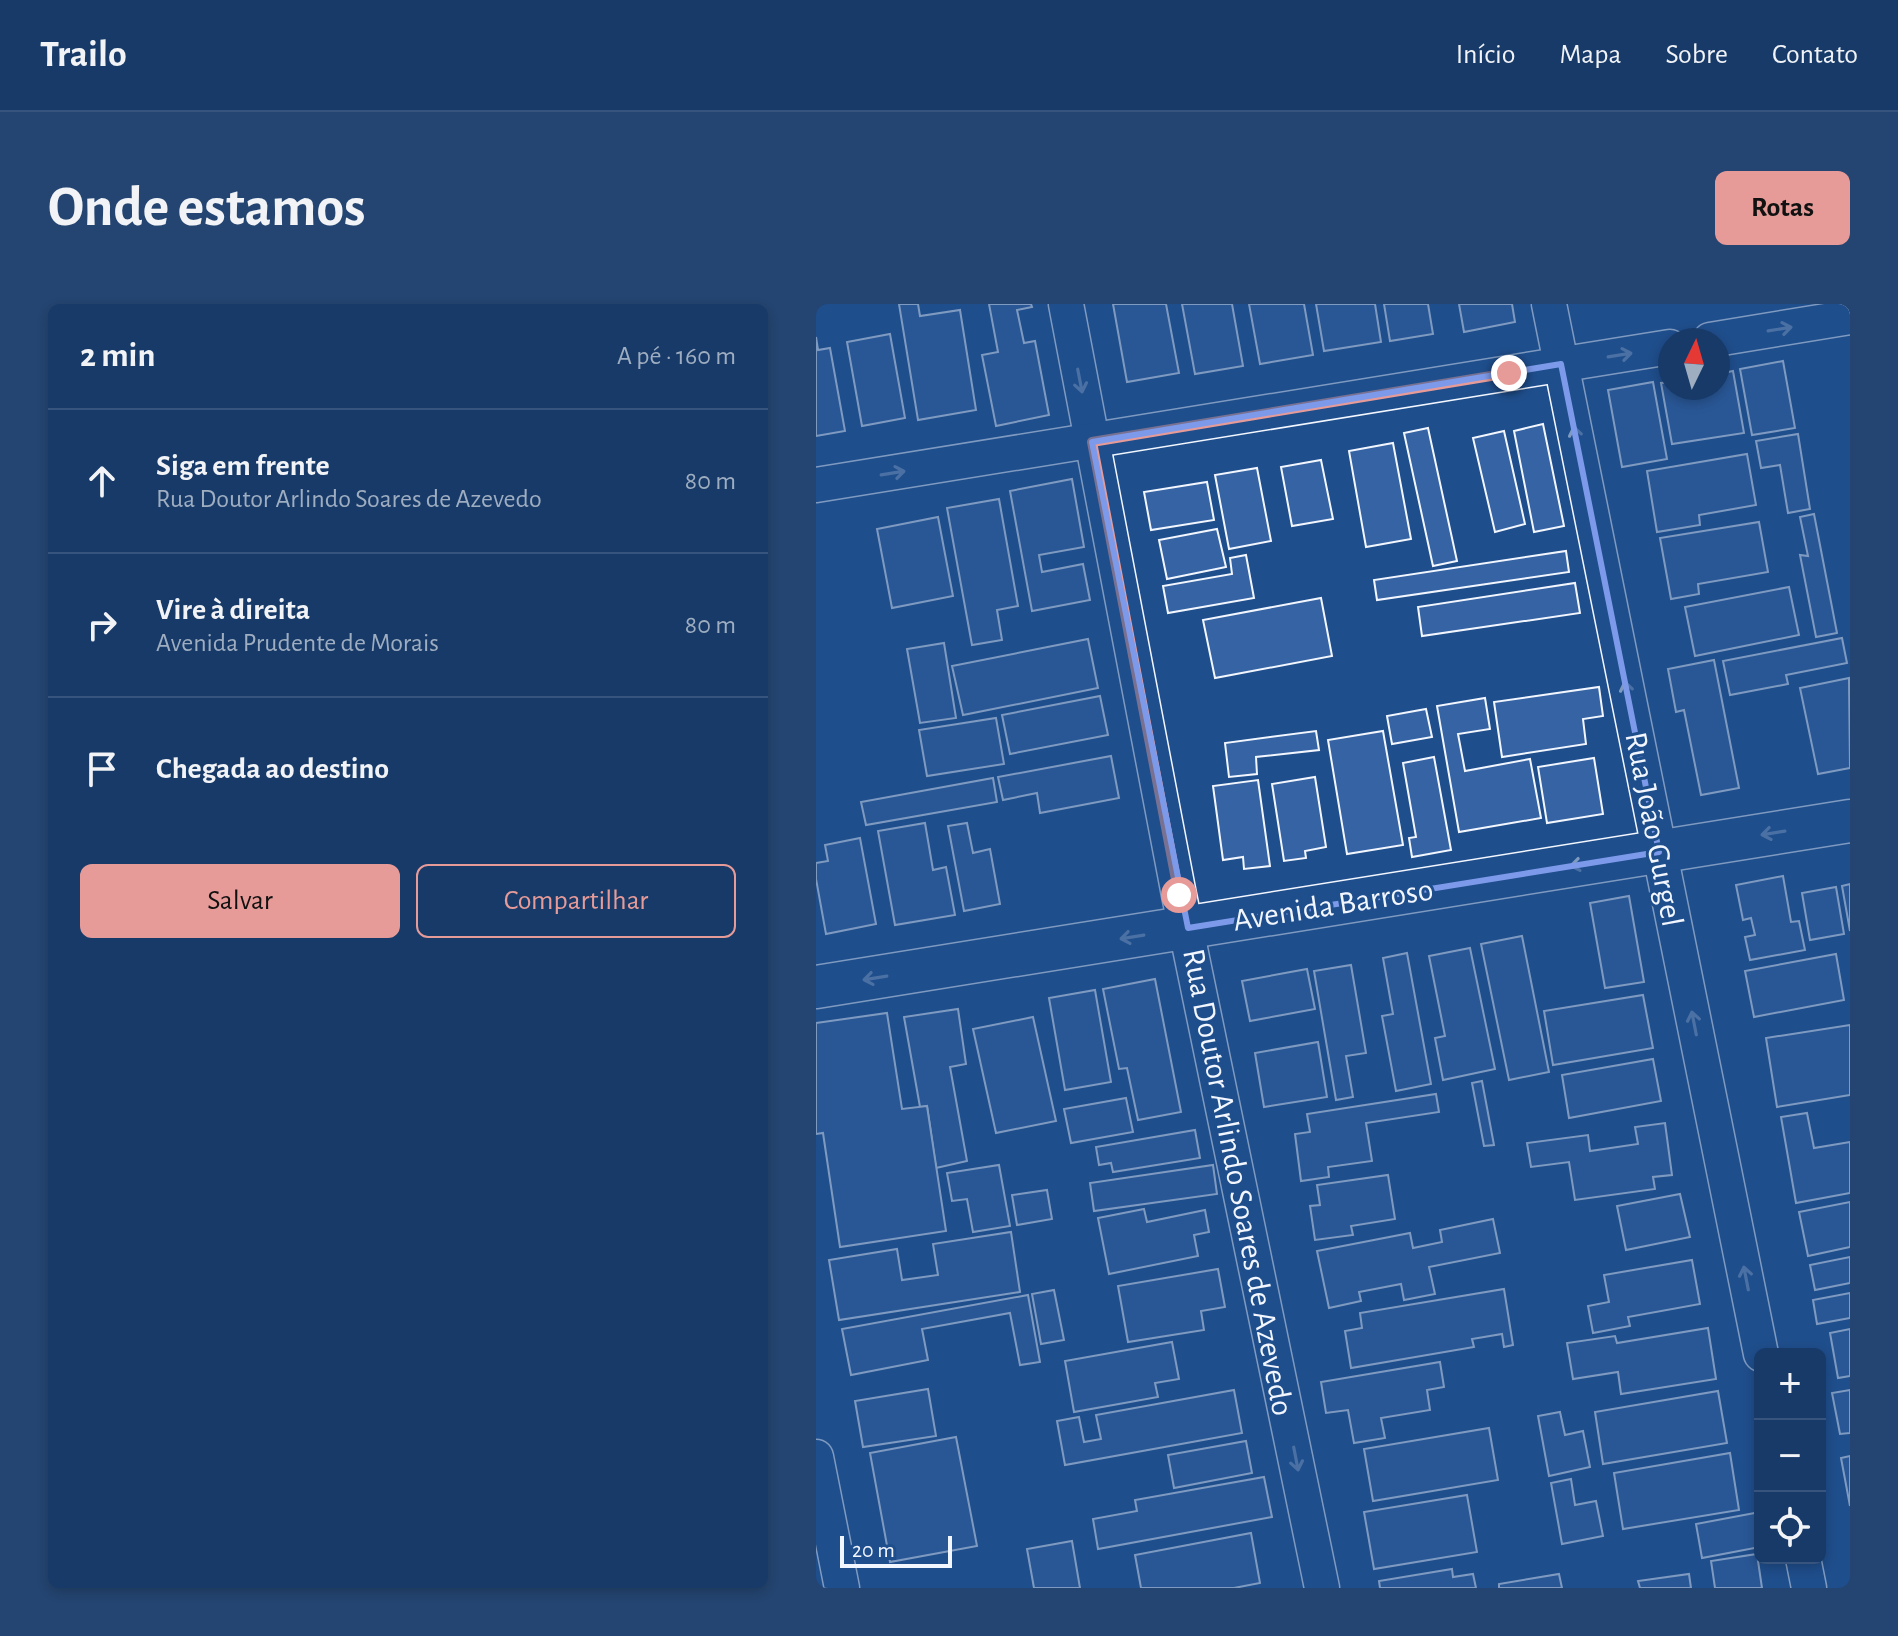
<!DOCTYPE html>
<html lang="pt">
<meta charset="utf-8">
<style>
body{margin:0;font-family:"Alegreya Sans",sans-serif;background:#244571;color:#f1f3f6}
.controls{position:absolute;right:24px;bottom:24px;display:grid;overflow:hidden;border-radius:12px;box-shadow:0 4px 12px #0003}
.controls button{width:72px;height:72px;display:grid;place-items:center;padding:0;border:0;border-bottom:2px solid #36547d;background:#173a69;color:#f1f3f6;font:40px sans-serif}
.compass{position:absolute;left:842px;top:24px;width:72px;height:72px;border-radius:50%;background:#173a69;box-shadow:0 4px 12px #0003;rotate:5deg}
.scale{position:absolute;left:24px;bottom:20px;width:112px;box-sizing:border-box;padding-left:8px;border:4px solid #f2f6ff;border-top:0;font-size:22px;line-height:28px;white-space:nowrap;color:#f2f6ff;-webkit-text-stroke:6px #1f4e8c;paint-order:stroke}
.stop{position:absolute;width:24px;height:24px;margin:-18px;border:6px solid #e69b98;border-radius:50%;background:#fff}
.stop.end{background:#e69b98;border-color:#fff;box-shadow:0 2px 8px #0008}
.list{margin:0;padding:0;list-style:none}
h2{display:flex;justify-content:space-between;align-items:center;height:104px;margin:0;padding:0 32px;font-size:34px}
h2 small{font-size:26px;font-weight:400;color:#9eadc0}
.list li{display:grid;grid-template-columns:52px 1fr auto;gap:24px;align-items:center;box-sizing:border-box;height:144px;padding:0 32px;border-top:2px solid #36547d}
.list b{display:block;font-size:30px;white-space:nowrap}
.list p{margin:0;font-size:26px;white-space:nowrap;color:#9eadc0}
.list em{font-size:26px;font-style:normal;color:#9eadc0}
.actions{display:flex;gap:16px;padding:24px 32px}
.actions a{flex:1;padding:18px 0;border:2px solid #e69b98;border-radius:12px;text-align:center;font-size:28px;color:#e69b98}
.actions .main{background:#e69b98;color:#111}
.icon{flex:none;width:44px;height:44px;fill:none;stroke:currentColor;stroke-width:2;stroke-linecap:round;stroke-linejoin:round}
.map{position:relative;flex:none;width:1034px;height:1284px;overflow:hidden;border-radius:12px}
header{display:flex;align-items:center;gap:48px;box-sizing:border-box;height:112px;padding:0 40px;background:#173a69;border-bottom:2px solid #36547d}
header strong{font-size:38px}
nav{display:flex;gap:44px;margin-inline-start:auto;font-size:28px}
.intro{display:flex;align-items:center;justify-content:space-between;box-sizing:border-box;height:192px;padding:0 48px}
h1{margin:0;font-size:56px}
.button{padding:20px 36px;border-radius:12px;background:#e69b98;color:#111;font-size:28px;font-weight:700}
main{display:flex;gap:48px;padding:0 48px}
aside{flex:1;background:#173a69;border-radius:12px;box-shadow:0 4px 12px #0003}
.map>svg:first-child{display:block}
</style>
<header>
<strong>Trailo</strong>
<nav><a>Início</a><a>Mapa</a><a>Sobre</a><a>Contato</a></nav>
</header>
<div class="intro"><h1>Onde estamos</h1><a class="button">Rotas</a></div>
<main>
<aside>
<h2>2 min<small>A pé · 160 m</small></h2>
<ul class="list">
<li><svg class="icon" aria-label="ahead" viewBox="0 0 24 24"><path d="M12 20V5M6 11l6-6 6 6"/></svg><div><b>Siga em frente</b><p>Rua Doutor Arlindo Soares de Azevedo</p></div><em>80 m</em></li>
<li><svg class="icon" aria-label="right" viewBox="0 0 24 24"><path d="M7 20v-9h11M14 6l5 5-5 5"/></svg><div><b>Vire à direita</b><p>Avenida Prudente de Morais</p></div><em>80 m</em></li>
<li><svg class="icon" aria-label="arrive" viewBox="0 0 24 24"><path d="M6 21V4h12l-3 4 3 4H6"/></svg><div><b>Chegada ao destino</b></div></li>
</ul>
<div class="actions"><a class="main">Salvar</a><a>Compartilhar</a></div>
</aside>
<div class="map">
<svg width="1034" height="1284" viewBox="0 0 1034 1284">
<rect width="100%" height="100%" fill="#1f4e8c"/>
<g fill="#3563a3" stroke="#f2f6ff" stroke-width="2">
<path d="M83 0H102L104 12 144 6 160 106 102 116Z"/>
<path d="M173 0H215L216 3 201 6 208 39 219 37 233 111 180 122 166 51 182 48Z"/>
<path d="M297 0H350L363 69 311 78Z"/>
<path d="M366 0H416L427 62 379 70Z"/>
<path d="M433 0H488L497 51 444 60Z"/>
<path d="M500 0H559L565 38 508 47Z"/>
<path d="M568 0H612L617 30 574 37Z"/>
<path d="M643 0H696L699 18 648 28Z"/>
<path d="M74 30 89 114 46 122 31 38Z"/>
<path d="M0 33 2 46 14 44 29 127 0 132Z"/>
<path d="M967 57 979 124 936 131 924 65Z"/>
<path d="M917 67 928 129 856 140 845 79 854 78V84H902V70Z"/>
<path d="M837 78 851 155 806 163 792 86Z"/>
<path d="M727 120 748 222 718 228 698 127Z"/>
<path d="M612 124 641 257 617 262 588 129Z"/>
<path d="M688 127 709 220 679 228 657 134Z"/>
<path d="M982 130 994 205 972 209 964 161 945 164 940 137Z"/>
<path d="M577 139 595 235 550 243 533 147Z"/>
<path d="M931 150 940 201 883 211 884 221 841 228 831 167Z"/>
<path d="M505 156 517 215 476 222 465 163Z"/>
<path d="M441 164 455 237 413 245 399 171Z"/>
<path d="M256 175 268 243 223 251 226 268 267 260 274 296 216 307 194 187Z"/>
<path d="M391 178 398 216 335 226 328 188Z"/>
<path d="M183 195 202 302 181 306 186 336 156 341 131 204Z"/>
<path d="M998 210 1021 329 1000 333 984 251 992 252 984 213Z"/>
<path d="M122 213 137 292 76 304 61 225Z"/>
<path d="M943 218 952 268 882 280 883 290 855 295 844 234Z"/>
<path d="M401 225 410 263 351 275 343 236Z"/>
<path d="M750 247 753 268 561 296 558 276Z"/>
<path d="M430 251 438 294 352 309 347 282 416 270 414 254Z"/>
<path d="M759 279 764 309 606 332 602 303Z"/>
<path d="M973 283 983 331 879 352 869 303Z"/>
<path d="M505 294 516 352 399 374 387 316Z"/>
<path d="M1026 334 1031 359 970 371 972 380 914 391 907 357Z"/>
<path d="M272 335 282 384 147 411 136 362Z"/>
<path d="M128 339 140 414 104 419 91 345Z"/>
<path d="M898 356 923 484 885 491 868 406 860 408 852 365Z"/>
<path d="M1033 374 1034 464 1002 470 984 384Z"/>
<path d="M783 383 787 412 767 415 770 440 686 453 678 398Z"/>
<path d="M284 392 292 431 194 450 186 411Z"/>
<path d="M669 394 674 425 642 430 649 467 714 455 725 514 643 528 621 402Z"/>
<path d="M610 405 616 433 576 440 571 412Z"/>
<path d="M180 414 188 460 111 472 103 426Z"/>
<path d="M500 427 503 446 440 453 441 470 413 473 409 439Z"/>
<path d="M567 427 587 541 531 550 512 436Z"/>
<path d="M295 452 303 494 224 509 221 489 187 496 182 473Z"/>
<path d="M618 453 635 546 596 553 593 534 600 533 587 459Z"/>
<path d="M778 454 787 510 731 519 722 463Z"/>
<path d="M499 473 510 543 489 547 490 554 468 557 456 480Z"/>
<path d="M177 474 181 498 50 521 45 498Z"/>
<path d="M442 476 454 562 428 565 427 553 407 556 397 482Z"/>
<path d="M109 519 117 566 130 563 139 611 79 621 62 527Z"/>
<path d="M151 519 157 549 174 545 184 600 148 607 132 522Z"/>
<path d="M44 534 60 620 10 630 0 575V559L12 557 9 541Z"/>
<path d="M967 572 975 618 983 617 989 646 934 656 929 633 939 631 935 614 927 616 920 581Z"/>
<path d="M1034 580V627L1026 582Z"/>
<path d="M1020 583 1028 630 994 636 986 589Z"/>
<path d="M813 592 828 678 789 684 774 599Z"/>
<path d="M706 632 733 768 693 776 665 640Z"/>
<path d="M654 644 679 765 627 776 619 734 629 732 613 652Z"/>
<path d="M591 649 615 780 580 787 566 712 577 710 567 654Z"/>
<path d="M1020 650 1028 696 938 713 929 667Z"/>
<path d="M535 661 550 749 530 752 537 793 520 796 498 667Z"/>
<path d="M491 665 499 705 434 717 426 677Z"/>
<path d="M339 675 365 808 322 816 311 764 303 765 287 685Z"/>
<path d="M279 686 295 778 249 786 233 694Z"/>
<path d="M827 691 837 744 737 761 728 707Z"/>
<path d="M142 705 150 760 134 763 151 857 120 864 111 802 104 803 88 713Z"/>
<path d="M71 709 86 805 111 802 130 927 24 943 7 829 0 830V719Z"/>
<path d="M217 713 240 817 180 829 157 725Z"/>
<path d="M1034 721V791L961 803 950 734Z"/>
<path d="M502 738 511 793 448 803 439 749Z"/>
<path d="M837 755 845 797 753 814 746 771Z"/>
<path d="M666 777 678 841 668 842 656 779Z"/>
<path d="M620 790 623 808 550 819 556 857 512 863 513 873 485 877 479 830 494 828 491 810Z"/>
<path d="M310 794 317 828 255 839 248 805Z"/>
<path d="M991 809 998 844 1034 838V889L980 899 965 813Z"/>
<path d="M849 819 856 871 837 873 839 885 759 896 753 858 715 863 711 839 772 831 774 847 822 840 819 823Z"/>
<path d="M379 826 384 854 297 868 295 859 283 861 280 843Z"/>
<path d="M183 861 194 922 157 928 151 895 136 897 131 869Z"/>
<path d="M397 861 401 890 278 907 274 879Z"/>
<path d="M572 871 579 915 535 922 537 931 499 936 494 902 504 901 501 881Z"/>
<path d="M231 886 236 915 201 921 196 891Z"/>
<path d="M864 890 874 933 810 946 801 902Z"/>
<path d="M1034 898V943L992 952 983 908Z"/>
<path d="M328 905 331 918 389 906 393 928 378 931 382 952 293 970 282 914Z"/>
<path d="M677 915 684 949 613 963 619 990 588 996 585 980 543 988 545 997 513 1004 501 947 594 929 597 944 626 938 624 926Z"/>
<path d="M195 928 204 988 23 1016 13 956 81 945 86 976 122 971 117 940Z"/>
<path d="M1034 953V979L999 986 994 961Z"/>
<path d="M876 956 884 1000 812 1013 814 1022 777 1029 772 1002 793 998 788 971Z"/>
<path d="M402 965 409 1003 385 1007 388 1026 312 1038 302 982Z"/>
<path d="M688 985 697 1041 688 1043 686 1030 656 1035 658 1043 535 1064 529 1027 546 1024 544 1009Z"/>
<path d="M238 986 248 1036 225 1040 216 990Z"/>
<path d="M1034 989V1014L1001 1020 997 996Z"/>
<path d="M212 991 224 1058 204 1061 194 1009 106 1025 112 1056 35 1071 26 1025Z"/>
<path d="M892 1024 900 1075 805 1090 802 1068 757 1075 751 1039 799 1032 801 1039Z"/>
<path d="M1034 1025V1072L1022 1074 1014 1029Z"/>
<path d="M356 1038 363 1075 339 1079 342 1093 258 1108 249 1057Z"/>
<path d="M624 1058 628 1083 611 1086 614 1106 565 1114 569 1134 538 1139 532 1106 510 1109 505 1078Z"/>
<path d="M112 1085 120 1132 47 1143 39 1097Z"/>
<path d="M418 1086 426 1129 249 1161 241 1117 263 1113 268 1138 285 1135 280 1111Z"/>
<path d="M1034 1086V1129L1024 1130 1016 1089Z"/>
<path d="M902 1087 911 1139 787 1160 779 1108Z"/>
<path d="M744 1108 749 1131 767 1127 774 1163 733 1172 722 1112Z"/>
<path d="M673 1124 682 1176 557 1197 548 1145Z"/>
<path d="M140 1133 161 1242 74 1258 54 1149Z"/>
<path d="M430 1137 436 1169 358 1184 352 1151Z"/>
<path d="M914 1149 923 1206 807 1225 798 1169Z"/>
<path d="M1034 1152V1202L1025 1154Z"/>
<path d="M448 1173 456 1213 282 1245 277 1215 321 1207 319 1196Z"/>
<path d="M755 1175 759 1201 780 1197 787 1232 746 1240 735 1179Z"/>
<path d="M651 1191 661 1248 558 1265 548 1208Z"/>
<path d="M944 1208V1243L886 1254 880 1220Z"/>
<path d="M435 1229 444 1279 418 1284H325L319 1251Z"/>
<path d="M256 1237 264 1284H218L211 1245Z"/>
<path d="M941 1250 946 1284H899L895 1257Z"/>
<path d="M636 1265 637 1273 657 1270 660 1284H564L563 1277Z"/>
<path d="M743 1270 746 1284H683V1280Z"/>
<path d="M873 1270 875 1284H824L822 1277Z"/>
</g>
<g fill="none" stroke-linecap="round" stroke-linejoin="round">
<defs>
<g id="minor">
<path d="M250 0 363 591 506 1284"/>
<path d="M733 0 945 1050"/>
<path d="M894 36 1034 13"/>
<path d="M0 181 854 43"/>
<path d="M0 1153 26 1284"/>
<path d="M987 1254 993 1284"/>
</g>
<path id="tertiary" d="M0 683 1034 517"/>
</defs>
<use href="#minor" stroke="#f2f6ff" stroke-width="37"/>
<use href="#tertiary" stroke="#f2f6ff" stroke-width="45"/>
<use href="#minor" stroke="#1f4e8c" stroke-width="34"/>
<use href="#tertiary" stroke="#1f4e8c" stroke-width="42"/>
</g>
<defs><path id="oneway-shaft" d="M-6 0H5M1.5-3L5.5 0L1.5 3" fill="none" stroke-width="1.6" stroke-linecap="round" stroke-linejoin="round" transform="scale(2)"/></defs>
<g stroke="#7e9ac0">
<use href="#oneway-shaft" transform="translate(964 25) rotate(-9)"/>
<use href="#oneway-shaft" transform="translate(804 51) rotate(-9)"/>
<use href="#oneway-shaft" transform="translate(264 77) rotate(79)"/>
<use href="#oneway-shaft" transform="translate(760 134) rotate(-101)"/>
<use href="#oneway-shaft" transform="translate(77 169) rotate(-9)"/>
<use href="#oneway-shaft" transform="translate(811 389) rotate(-101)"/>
<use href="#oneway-shaft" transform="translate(957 529) rotate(171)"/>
<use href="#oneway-shaft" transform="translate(766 560) rotate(171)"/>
<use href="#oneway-shaft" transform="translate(316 633) rotate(171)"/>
<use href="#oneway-shaft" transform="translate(59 674) rotate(171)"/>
<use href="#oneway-shaft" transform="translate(878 719) rotate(-101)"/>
<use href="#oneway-shaft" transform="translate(930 974) rotate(-101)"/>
<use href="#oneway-shaft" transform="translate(480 1155) rotate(79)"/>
</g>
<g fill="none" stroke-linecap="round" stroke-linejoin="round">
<path stroke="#e69b98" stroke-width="10" d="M363 591 276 138 693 69"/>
</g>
<path d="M0 0H1034V1284H0ZM745 60 843 548 372 624 276 138Z" fill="#1f4e8c" fill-opacity=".55" fill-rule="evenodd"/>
<path fill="none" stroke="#7d9aea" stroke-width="6" stroke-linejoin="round" d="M745 60 843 548 372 624 276 138Z"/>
<g text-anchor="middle" stroke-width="6" stroke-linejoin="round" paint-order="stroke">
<g font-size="32" fill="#f2f6ff" stroke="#1f4e8c">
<text transform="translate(839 525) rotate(79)" y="11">Rua João Gurgel</text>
<text transform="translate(517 600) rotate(-9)" y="11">Avenida Barroso</text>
<text transform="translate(423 878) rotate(79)" y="11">Rua Doutor Arlindo Soares de Azevedo</text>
</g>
</g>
</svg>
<div class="controls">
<button>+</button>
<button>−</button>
<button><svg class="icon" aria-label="locate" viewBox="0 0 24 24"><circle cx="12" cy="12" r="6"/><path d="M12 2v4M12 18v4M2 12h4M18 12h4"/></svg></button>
</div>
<svg class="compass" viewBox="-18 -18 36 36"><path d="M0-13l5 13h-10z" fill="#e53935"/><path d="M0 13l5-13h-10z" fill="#9eadc0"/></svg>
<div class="scale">20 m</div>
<div class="stop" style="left:363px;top:591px"></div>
<div class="stop end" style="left:693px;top:69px"></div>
</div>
</main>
